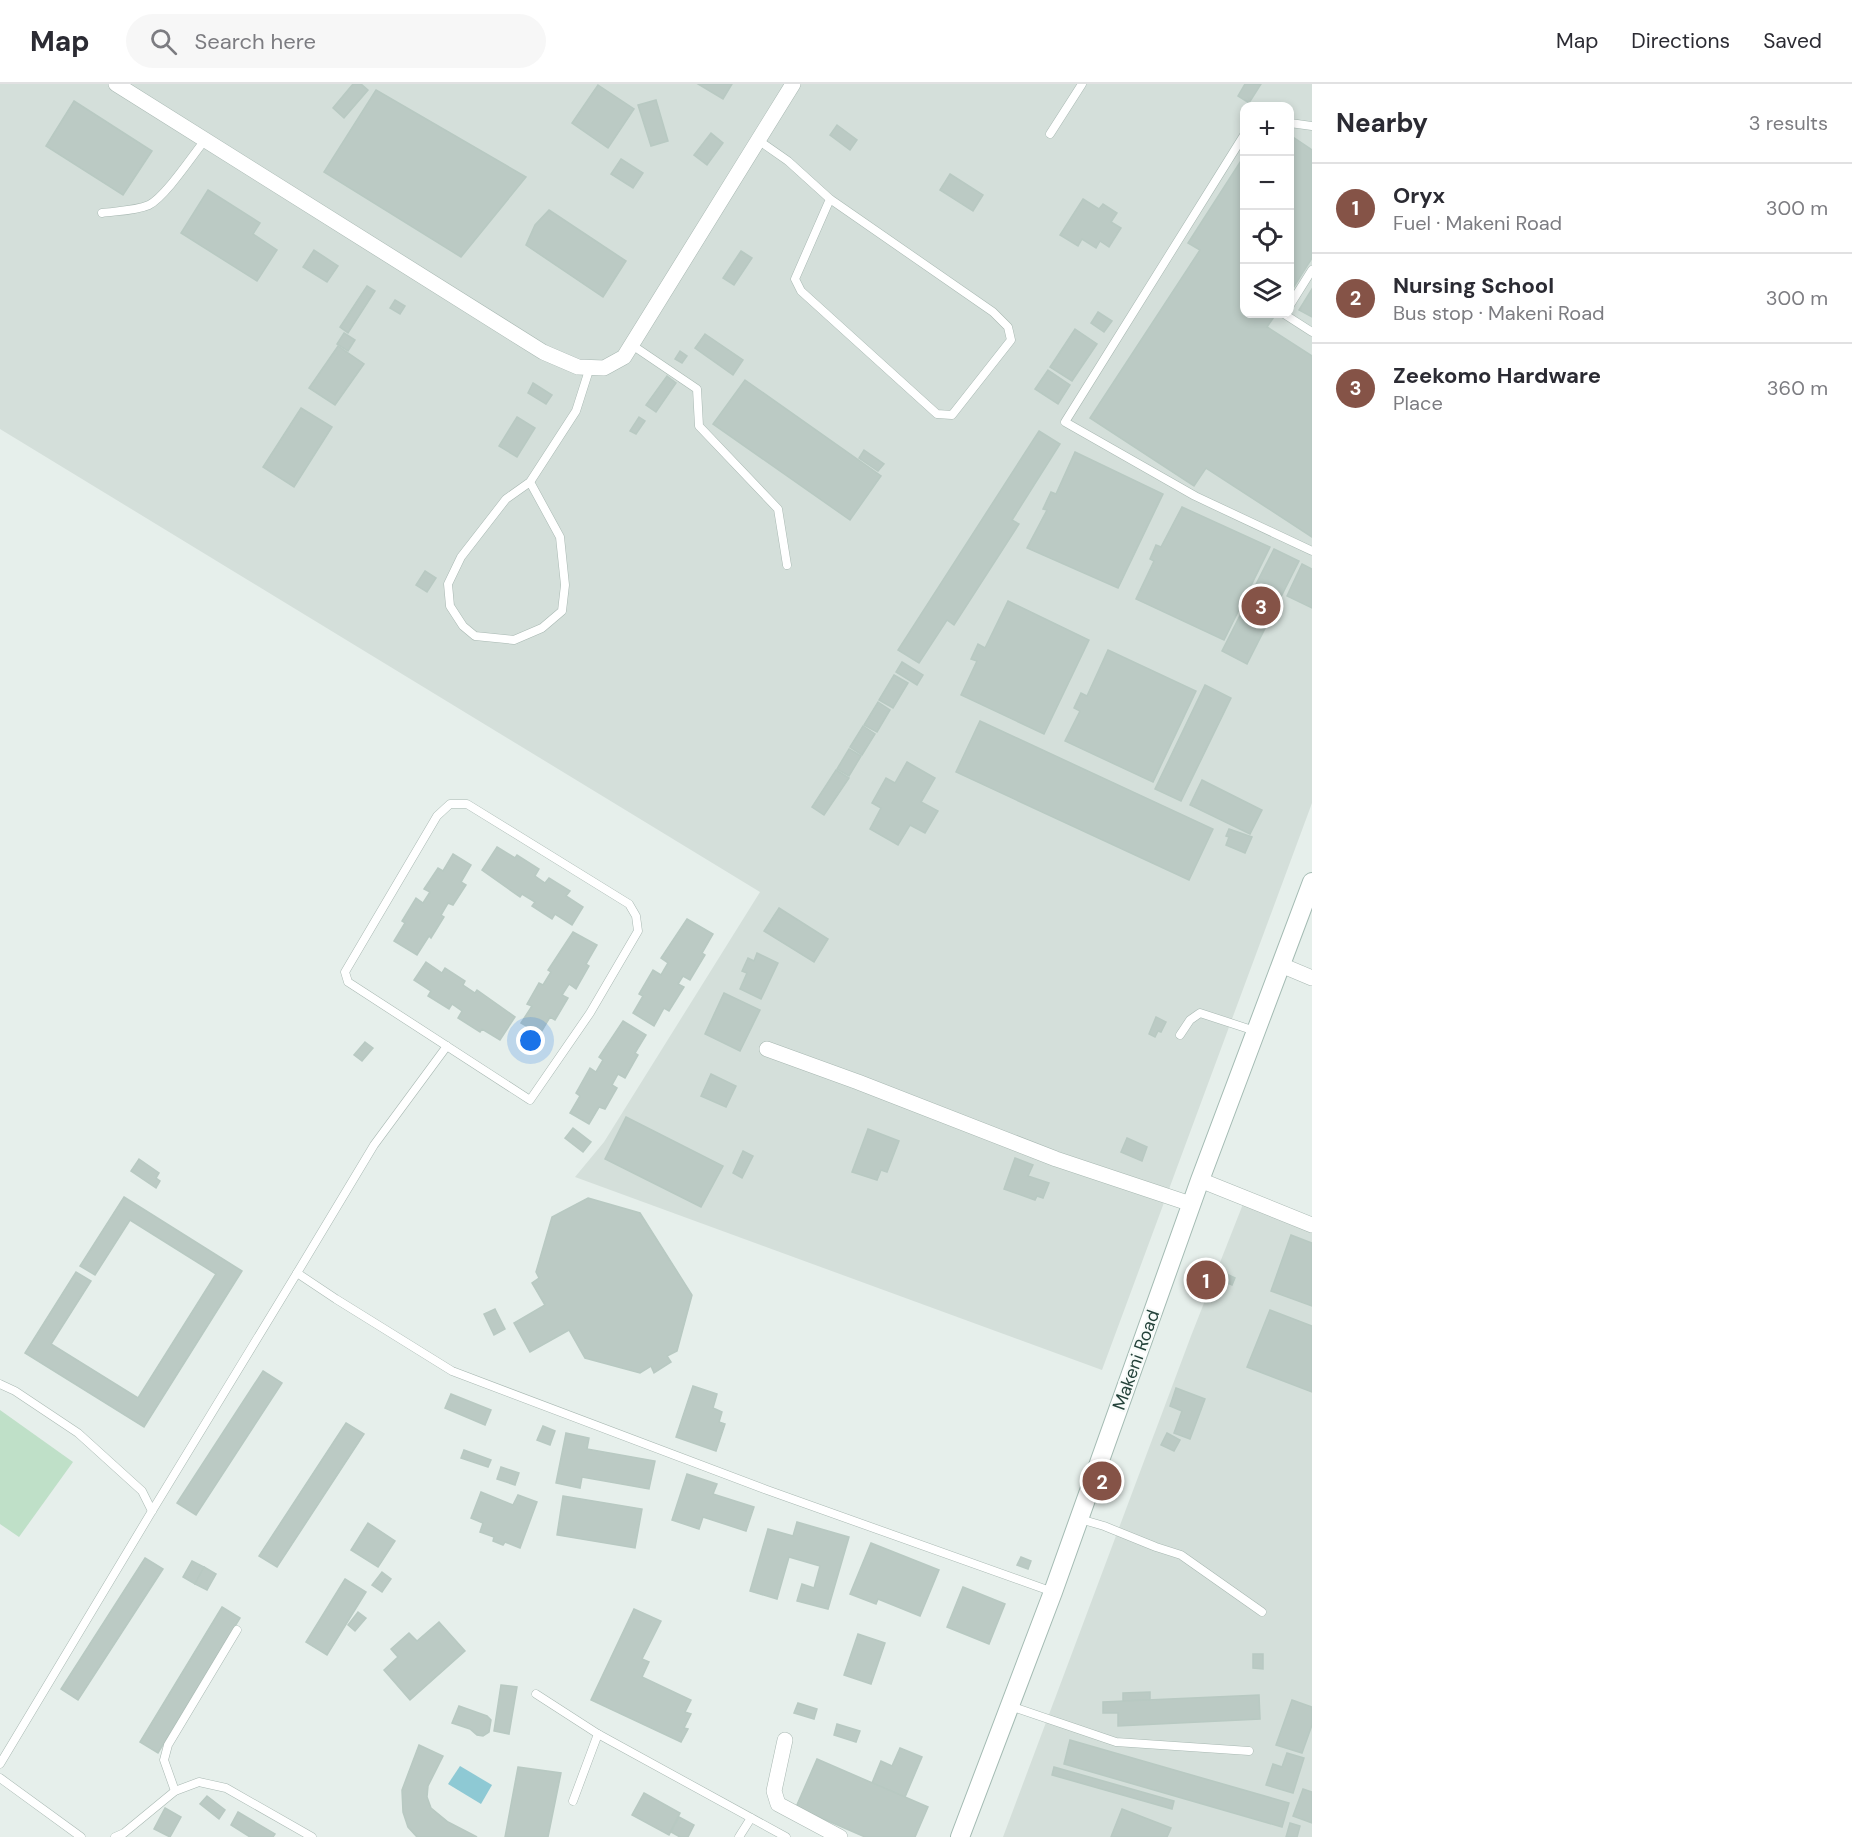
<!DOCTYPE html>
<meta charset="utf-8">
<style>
body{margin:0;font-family:"DM Sans",sans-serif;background:#f7f7f7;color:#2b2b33}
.controls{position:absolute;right:18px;top:18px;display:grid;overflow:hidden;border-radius:12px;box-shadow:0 3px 9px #0003}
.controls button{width:54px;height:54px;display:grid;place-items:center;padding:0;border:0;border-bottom:2px solid #e1e1e2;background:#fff;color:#2b2b33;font:30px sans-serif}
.you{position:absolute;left:531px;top:957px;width:21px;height:21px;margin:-15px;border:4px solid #fff;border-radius:50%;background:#1a73e8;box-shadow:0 0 0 9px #1a73e833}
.badge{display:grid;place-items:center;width:39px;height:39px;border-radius:50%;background:#855347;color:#fff;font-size:20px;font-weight:700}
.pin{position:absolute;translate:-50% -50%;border:3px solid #fff;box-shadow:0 2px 6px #0006}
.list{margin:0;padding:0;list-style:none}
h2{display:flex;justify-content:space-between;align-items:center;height:78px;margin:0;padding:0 24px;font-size:26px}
h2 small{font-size:20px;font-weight:400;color:#7c7c81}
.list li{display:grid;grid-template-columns:39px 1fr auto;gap:18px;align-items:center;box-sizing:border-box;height:90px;padding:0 24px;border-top:2px solid #e1e1e2}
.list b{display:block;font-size:22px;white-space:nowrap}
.list p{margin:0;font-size:20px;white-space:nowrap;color:#7c7c81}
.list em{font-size:20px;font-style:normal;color:#7c7c81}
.icon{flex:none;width:33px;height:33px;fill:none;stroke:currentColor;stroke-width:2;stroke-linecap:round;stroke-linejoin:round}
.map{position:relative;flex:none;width:1312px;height:1753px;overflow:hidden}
header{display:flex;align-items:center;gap:36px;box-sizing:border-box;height:84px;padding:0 30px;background:#fff;border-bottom:2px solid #e1e1e2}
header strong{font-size:28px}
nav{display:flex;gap:33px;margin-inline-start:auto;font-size:21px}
.search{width:420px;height:54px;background:#f7f7f7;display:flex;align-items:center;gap:15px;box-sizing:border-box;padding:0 21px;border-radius:33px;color:#7c7c81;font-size:22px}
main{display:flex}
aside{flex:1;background:#fff}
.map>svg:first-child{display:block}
</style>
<header>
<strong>Map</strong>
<div class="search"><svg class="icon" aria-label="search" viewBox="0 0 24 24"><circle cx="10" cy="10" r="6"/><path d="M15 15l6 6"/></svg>Search here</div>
<nav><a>Map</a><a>Directions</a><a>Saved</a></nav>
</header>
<main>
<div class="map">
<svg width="1312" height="1753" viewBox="0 0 1312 1753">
<rect width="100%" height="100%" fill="#e6efeb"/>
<g fill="#d4dfda" fill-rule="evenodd">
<path d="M0 0H1312V719L1102 1286 575 1093 604 1058 760 808 0 345ZM1244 22H1290V230H1244Z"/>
<path d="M1245 1115 1312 1143V1753H1003L1191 1252Z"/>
</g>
<path fill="#bfe0c8" d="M0 1326 73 1378 19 1453 0 1440Z"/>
<path fill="#8ec9d4" d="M460 1682 492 1701 481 1720 448 1700Z"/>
<g fill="#bbcac4" stroke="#b8c9c2" stroke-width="1.5">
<path d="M353 0H361L368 6 344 34 333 24Z"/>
<path d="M698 0H732L723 15Z"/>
<path d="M1245 0H1261L1249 19 1238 12Z"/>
<path d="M598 1 634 25 608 64 572 39Z"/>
<path d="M376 6 526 93 461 173 324 88Z"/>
<path d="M656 16 668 57 651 62 638 21Z"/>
<path d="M74 17 152 67 123 111 46 62Z"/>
<path d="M837 41 857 56 850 66 830 51Z"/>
<path d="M711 49 723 59 707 81 694 71Z"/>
<path d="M1290 51 1312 66V174L1290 209Z"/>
<path d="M1244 72V230H1276L1267 243 1312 272V453L1206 384 1194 402 1090 334 1200 166 1188 159Z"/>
<path d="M621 75 643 89 633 104 611 90Z"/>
<path d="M950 90 983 111 973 127 940 106Z"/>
<path d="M208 106 260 139 253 150 277 166 257 197 181 149Z"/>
<path d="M1083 115 1099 125 1103 120 1117 129 1111 138 1121 144 1109 163 1100 157 1096 164 1082 155 1078 162 1060 151Z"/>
<path d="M549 126 626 177 603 213 526 161 535 141Z"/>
<path d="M314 166 338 182 327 198 303 183Z"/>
<path d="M741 167 752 174 734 201 723 194Z"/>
<path d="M367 202 375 207 348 249 340 243Z"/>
<path d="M1312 205V233L1299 226Z"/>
<path d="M395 216 405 222 400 230 390 224Z"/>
<path d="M1098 228 1112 237 1104 248 1091 239Z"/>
<path d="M1075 245 1097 260 1072 297 1050 283Z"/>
<path d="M344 249 355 256 348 267 337 260Z"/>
<path d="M705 250 743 276 733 291 695 264Z"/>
<path d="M338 262 364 280 335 321 309 304Z"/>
<path d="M680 267 687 272 682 279 675 275Z"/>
<path d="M1048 286 1070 301 1058 320 1035 305Z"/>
<path d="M667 292 676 299 656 328 646 321Z"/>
<path d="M745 296 881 392 850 436 713 340Z"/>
<path d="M533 299 552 311 546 320 528 309Z"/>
<path d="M301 324 332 343 294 403 263 383Z"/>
<path d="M517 333 535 344 517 373 499 362Z"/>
<path d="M639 333 645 337 636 350 630 347Z"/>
<path d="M1039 347 1060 360 1012 436 1019 440 954 541 947 536 919 579 898 566Z"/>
<path d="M864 366 884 380 878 387 859 374Z"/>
<path d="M1075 368 1163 410 1118 504 1027 464 1047 426 1043 425 1051 408 1056 410Z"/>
<path d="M1182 423 1270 463 1224 556 1136 515 1154 477 1150 475 1156 461 1161 463Z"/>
<path d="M1274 465 1299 477 1247 580 1222 567Z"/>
<path d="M1302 480 1312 485V524L1287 512Z"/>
<path d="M425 487 436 494 427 508 416 501Z"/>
<path d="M1008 517 1089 556 1044 650 961 611 977 577 971 575 978 560 985 564Z"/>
<path d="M1108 566 1196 607 1153 698 1065 657 1080 627 1074 624 1081 609 1087 612Z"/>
<path d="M902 578 923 591 917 601 896 588Z"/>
<path d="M894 591 908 599 893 624 879 616Z"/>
<path d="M1205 601 1231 614 1181 717 1155 705Z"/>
<path d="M878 618 890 626 877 648 864 641Z"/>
<path d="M980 637 1213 745 1189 796 956 688Z"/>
<path d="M863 642 875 650 862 671 850 663Z"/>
<path d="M849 665 861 672 849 692 837 685Z"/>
<path d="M907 678 935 694 921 718 938 727 925 749 910 741 898 761 870 745 881 724 872 719 886 694 895 699Z"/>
<path d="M836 686 849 694 824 731 812 723Z"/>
<path d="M1202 696 1262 726 1250 750 1190 721Z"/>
<path d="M1229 745 1252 753 1245 769 1226 761 1229 753 1226 752Z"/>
<path d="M497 763 515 774 517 771 539 785 535 792 545 799 549 794 570 807 566 812 583 823 572 841 555 830 552 835 532 822 535 818 522 810 520 813 482 786Z"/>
<path d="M453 770 471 781 461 798 466 801 453 821 448 819 441 831 444 833 431 854 429 852 417 871 394 857 405 839 402 837 416 814 423 819 430 808 424 805 438 784 443 787Z"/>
<path d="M779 824 828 855 814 878 764 847Z"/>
<path d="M687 835 713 850 702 869 705 871 690 896 683 892 678 900 684 903 669 927 664 924 654 942 633 929 643 912 639 910 653 886 661 891 668 879 661 874Z"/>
<path d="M573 848 597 861 586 880 589 882 576 905 569 900 562 911 568 914 555 936 550 933 540 950 521 939 532 922 527 920 539 899 543 901 551 888 548 886Z"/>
<path d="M757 869 778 879 761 915 740 905 747 889 742 887 748 874 754 877Z"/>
<path d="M426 878 442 889 445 884 465 897 463 901 475 909 477 906 515 933 500 956 482 945 480 948 458 934 462 927 452 920 449 925 428 912 431 907 414 896Z"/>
<path d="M724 909 760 926 740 967 705 950Z"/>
<path d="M1156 933 1166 938 1161 948 1158 947 1155 953 1149 950Z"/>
<path d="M623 937 646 951 635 969 638 971 625 994 618 990 612 1001 617 1004 605 1025 599 1023 589 1040 570 1029 580 1012 576 1009 590 984 596 988 603 976 599 973Z"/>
<path d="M365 958 373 964 362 977 354 971Z"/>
<path d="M711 990 736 1002 726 1023 701 1012Z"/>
<path d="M626 1033 723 1082 701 1123 605 1075Z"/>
<path d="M573 1044 591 1058 583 1068 565 1054Z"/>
<path d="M868 1045 899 1057 887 1088 881 1086 877 1096 852 1088Z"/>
<path d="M1127 1054 1147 1063 1142 1077 1121 1068Z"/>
<path d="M743 1067 753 1072 742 1094 733 1089Z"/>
<path d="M1015 1074 1033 1081 1028 1092 1049 1099 1043 1114 1037 1112 1035 1116 1004 1105Z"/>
<path d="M139 1075 159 1089 156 1094 160 1097 156 1104 131 1087Z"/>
<path d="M124 1113 242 1187 144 1343 25 1269 76 1188 91 1197 51 1260 138 1314 216 1190 130 1136 95 1191 80 1182Z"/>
<path d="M588 1114 640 1129 692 1211 677 1267 667 1272 671 1278 654 1289 651 1282 640 1289 585 1274 569 1246 530 1268 514 1239 545 1221 532 1199 539 1194 536 1188 552 1133Z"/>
<path d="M1291 1151 1312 1159V1222L1271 1207Z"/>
<path d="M1222 1188 1235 1194 1232 1201 1219 1195Z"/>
<path d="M495 1225 505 1245 494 1251 484 1230Z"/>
<path d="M1270 1226 1312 1242V1308L1247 1283Z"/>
<path d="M263 1287 282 1299 196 1431 177 1419Z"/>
<path d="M693 1302 717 1310 713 1324 722 1328 719 1338 725 1340 716 1367 676 1353Z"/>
<path d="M1176 1304 1205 1315 1190 1355 1174 1349 1182 1327 1170 1322Z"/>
<path d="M451 1310 491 1326 485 1341 445 1324Z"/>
<path d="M346 1339 364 1350 277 1483 259 1472Z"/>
<path d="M543 1342 555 1347 550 1361 537 1356Z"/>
<path d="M566 1349 589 1354 587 1365 655 1377 649 1405 582 1393 580 1404 556 1399Z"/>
<path d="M1167 1349 1180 1356 1174 1367 1161 1361Z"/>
<path d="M464 1366 491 1376 488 1383 461 1374Z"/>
<path d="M501 1383 519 1389 515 1401 497 1395Z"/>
<path d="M687 1390 717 1400 713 1410 754 1423 746 1447 703 1433 699 1445 672 1436Z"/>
<path d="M481 1408 513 1421 518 1411 537 1418 520 1464 505 1458 503 1461 493 1457 494 1453 480 1448 483 1439 471 1434Z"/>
<path d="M563 1412 642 1425 635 1464 557 1451Z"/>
<path d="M797 1438 849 1453 828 1525 797 1517 802 1500 814 1504 820 1482 789 1473 777 1515 750 1507 768 1445 793 1452Z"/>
<path d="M368 1439 395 1457 378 1483 351 1466Z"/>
<path d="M871 1459 939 1486 920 1532 878 1515 876 1520 850 1510Z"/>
<path d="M1021 1473 1031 1477 1028 1485 1017 1481Z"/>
<path d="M145 1474 163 1485 78 1616 61 1605Z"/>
<path d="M192 1477 204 1483 195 1500 183 1493Z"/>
<path d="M204 1483 216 1490 207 1506 195 1500Z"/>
<path d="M382 1488 391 1495 382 1508 372 1501Z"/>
<path d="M345 1495 366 1508 327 1571 306 1558Z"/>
<path d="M963 1503 1005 1520 989 1560 947 1543Z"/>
<path d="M222 1523 240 1534 158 1669 140 1658Z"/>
<path d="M634 1525 661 1537 642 1575 649 1578 642 1593 691 1616 685 1628 691 1630 684 1644 688 1645 681 1658 591 1616Z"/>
<path d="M358 1528 366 1534 355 1547 348 1541Z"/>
<path d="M439 1538 465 1567 410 1616 384 1586 398 1573 391 1565 409 1549 417 1557Z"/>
<path d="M858 1550 885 1559 871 1600 844 1591Z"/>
<path d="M1253 1570H1263V1585L1253 1584Z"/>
<path d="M501 1601 517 1603 509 1650 494 1647Z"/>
<path d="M1150 1608V1616L1123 1617V1609Z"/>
<path d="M1259 1611 1260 1635 1118 1642V1629H1103V1618Z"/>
<path d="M1292 1616 1312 1623V1641L1302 1669 1276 1661Z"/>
<path d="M798 1619 817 1625 814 1635 794 1629Z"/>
<path d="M459 1622 487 1632 491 1636 489 1648 483 1652 477 1651 470 1645 452 1639Z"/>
<path d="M837 1640 860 1647 856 1658 834 1651Z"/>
<path d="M1070 1656 1289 1719 1282 1743 1064 1680Z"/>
<path d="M419 1661 443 1672 428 1702 427 1713 431 1724 448 1738 477 1753H417L408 1743 403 1728 402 1706Z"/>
<path d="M900 1664 922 1673 905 1713 872 1699 881 1677 892 1682Z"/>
<path d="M1287 1669 1304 1674 1293 1709 1266 1701 1273 1680 1282 1683Z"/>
<path d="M817 1675 928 1723 915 1753H865L796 1723Z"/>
<path d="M518 1683 561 1689 548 1753H505Z"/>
<path d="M1054 1683 1174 1717 1172 1725 1052 1691Z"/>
<path d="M1303 1705 1312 1708V1739L1293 1732Z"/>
<path d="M644 1709 680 1729 669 1751 632 1731Z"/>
<path d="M207 1712 225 1726 219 1735 200 1720Z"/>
<path d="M165 1724 181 1733 170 1753 154 1745Z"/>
<path d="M1122 1725 1171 1744 1167 1753H1111Z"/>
<path d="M238 1728 275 1750 273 1753H250L231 1741Z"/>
<path d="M679 1733 694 1741 688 1753H680L671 1748Z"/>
<path d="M1290 1739 1300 1742 1297 1753H1286Z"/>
</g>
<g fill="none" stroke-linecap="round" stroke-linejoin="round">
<defs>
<g id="service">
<path d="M1290 39 1312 42"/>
<path d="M1050 50 1082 0"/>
<path d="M1244 51 1065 338 1195 412 1312 467"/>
<path d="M758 56 788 77 830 115 993 228 1008 243 1011 256 952 331 937 330 801 207 795 195 830 115"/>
<path d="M102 129C116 127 135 127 149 121 166 112 192 72 205 56"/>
<path d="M1290 221 1312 186"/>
<path d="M1284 230 1312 248"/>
<path d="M632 261 697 305 699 342 778 425 787 481"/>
<path d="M530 398 560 453 565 501 562 527 542 544 514 556 475 552 463 542 450 522 448 500 461 473 506 415 530 398 576 327 590 283"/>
<path d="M450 720H467L629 820 636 832 638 847 590 929 530 1016 348 898 345 888 437 732Z"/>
<path d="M1180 951 1190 936 1200 929 1255 947"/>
<path d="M447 962 374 1061 297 1189 336 1215 452 1287 767 1406 1053 1508"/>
<path d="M0 1300 15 1307 78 1349 142 1407 152 1427"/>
<path d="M1080 1435 1104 1442 1156 1463 1181 1471 1262 1528"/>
<path d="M536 1610 598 1650 786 1753"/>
<path d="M1010 1622 1116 1658 1249 1667"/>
<path d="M0 1680 152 1427 297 1189"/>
<path d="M0 1694 81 1753"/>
<path d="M175 1707 164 1676 168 1661 237 1546"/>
<path d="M573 1717 598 1650"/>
<path d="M115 1753 124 1749 175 1707 199 1698 226 1704 312 1753"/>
<path d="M739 1753 751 1734"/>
</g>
<g id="minor">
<path d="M116 0 543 268 578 283 604 284 624 273 793 0"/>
<path d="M1281 881 1312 894"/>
<path d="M767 965 858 998 1056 1075 1191 1120"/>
<path d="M1200 1096 1312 1141"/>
<path d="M785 1656 774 1707 778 1720 840 1753"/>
</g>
<path id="secondary" d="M960 1753 1053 1508 1200 1096 1312 798"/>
</defs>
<use href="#service" stroke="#a8b8b2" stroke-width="9"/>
<use href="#minor" stroke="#a8b8b2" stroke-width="16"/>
<use href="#secondary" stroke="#a4bbb3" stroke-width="20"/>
<use href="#service" stroke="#fff" stroke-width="8"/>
<use href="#minor" stroke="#fff" stroke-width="15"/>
<use href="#secondary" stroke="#fff" stroke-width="18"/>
</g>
<g text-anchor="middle" stroke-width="4.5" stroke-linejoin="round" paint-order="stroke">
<g font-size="18" fill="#24423a" stroke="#f7fbf9">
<text transform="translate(1136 1276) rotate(-70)" y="6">Makeni Road</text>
</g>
</g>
</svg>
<div class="controls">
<button>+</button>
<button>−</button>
<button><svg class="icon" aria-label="locate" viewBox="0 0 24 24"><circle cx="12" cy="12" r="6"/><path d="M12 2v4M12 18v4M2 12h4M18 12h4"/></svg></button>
<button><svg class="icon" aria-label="layers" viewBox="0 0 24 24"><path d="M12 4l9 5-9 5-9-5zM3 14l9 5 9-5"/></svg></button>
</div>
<div class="you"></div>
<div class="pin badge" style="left:1206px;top:1196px">1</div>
<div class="pin badge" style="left:1102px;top:1397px">2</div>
<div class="pin badge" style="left:1261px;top:522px">3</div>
</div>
<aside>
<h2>Nearby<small>3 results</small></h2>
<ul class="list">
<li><span class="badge">1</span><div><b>Oryx</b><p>Fuel · Makeni Road</p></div><em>300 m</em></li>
<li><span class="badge">2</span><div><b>Nursing School</b><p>Bus stop · Makeni Road</p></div><em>300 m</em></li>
<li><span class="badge">3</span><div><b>Zeekomo Hardware</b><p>Place</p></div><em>360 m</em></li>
</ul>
</aside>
</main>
